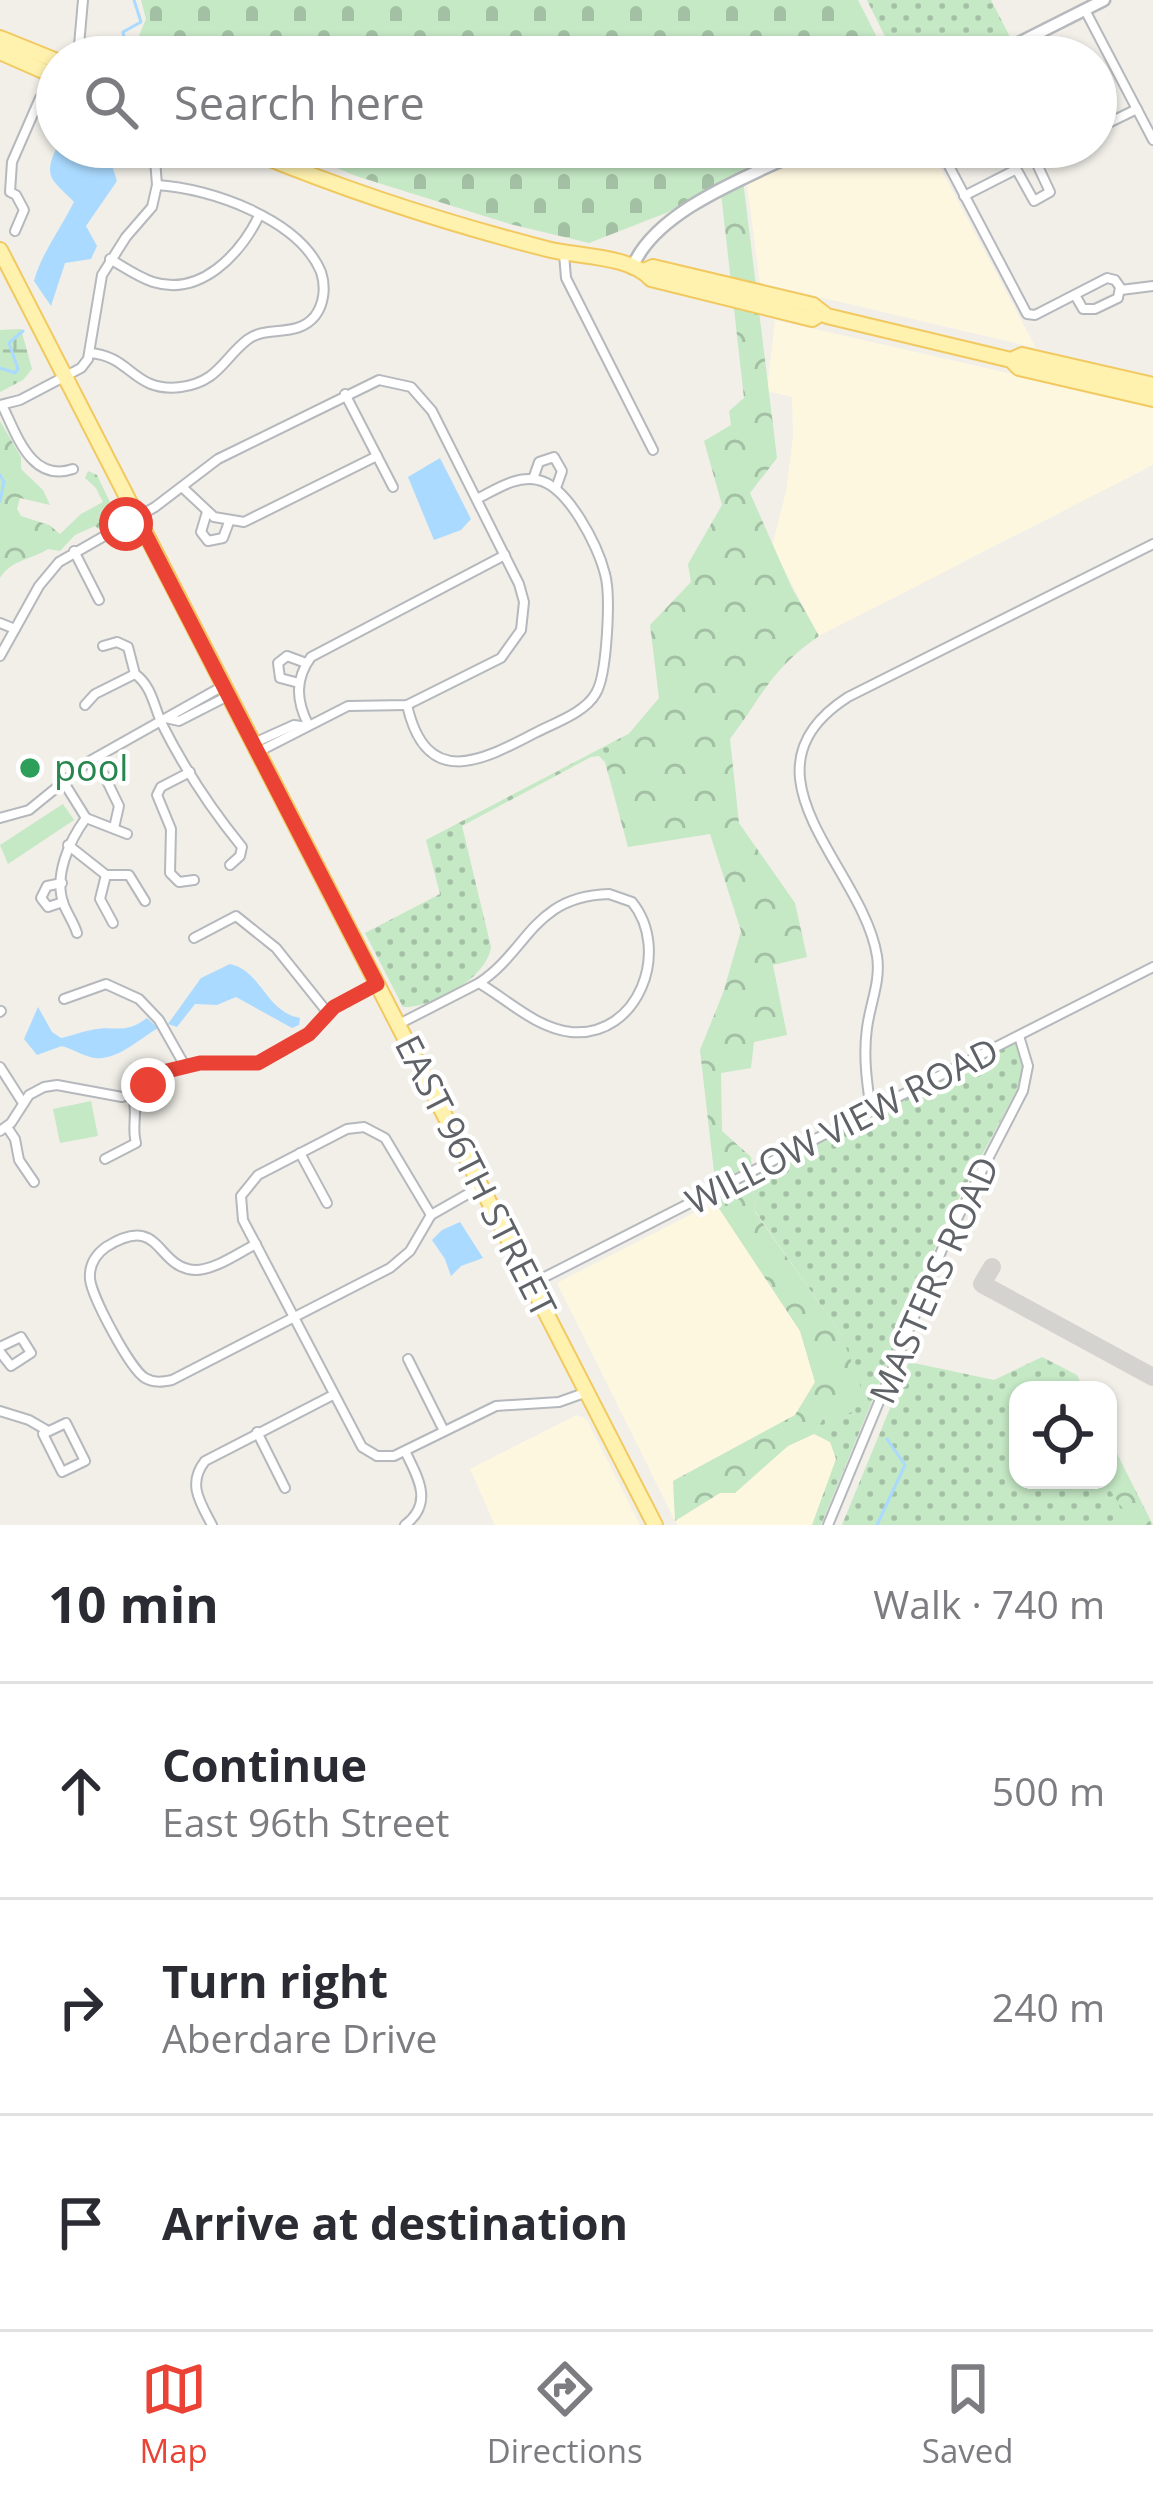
<!DOCTYPE html>
<meta charset="utf-8">
<style>
body{margin:0;font-family:"Open Sans",sans-serif;background:#f7f7f7;color:#2b2b33}
.controls{position:absolute;right:36px;bottom:36px;display:grid;overflow:hidden;border-radius:24px;box-shadow:0 3px 9px #0004}
.controls button{width:108px;height:108px;display:grid;place-items:center;padding:0;border:0;border-bottom:3px solid #e1e1e2;background:#fff;color:#2b2b33;font:60px sans-serif}
.stop{position:absolute;width:36px;height:36px;margin:-27px;border:9px solid #ea4335;border-radius:50%;background:#fff}
.stop.end{background:#ea4335;border-color:#fff;box-shadow:0 3px 12px #0008}
.list{margin:0;padding:0;list-style:none}
h2{display:flex;justify-content:space-between;align-items:center;height:156px;margin:0;padding:0 48px;font-size:51px}
h2 small{font-size:39px;font-weight:400;color:#7c7c81}
.list li{display:grid;grid-template-columns:78px 1fr auto;gap:36px;align-items:center;box-sizing:border-box;height:216px;padding:0 48px;border-top:3px solid #e1e1e2}
.list b{display:block;font-size:45px;white-space:nowrap}
.list p{margin:0;font-size:39px;white-space:nowrap;color:#7c7c81}
.list em{font-size:39px;font-style:normal;color:#7c7c81}
.icon{flex:none;width:66px;height:66px;fill:none;stroke:currentColor;stroke-width:2;stroke-linecap:round;stroke-linejoin:round}
.map{position:relative;flex:none;width:1153px;height:1525px;overflow:hidden}
.search{position:absolute;background:#fff;box-shadow:0 3px 9px #0004;left:36px;right:36px;top:36px;height:132px;display:flex;align-items:center;gap:30px;box-sizing:border-box;padding:0 42px;border-radius:66px;color:#7c7c81;font-size:45px}
.sheet{height:804px;background:#fff}
nav{display:flex;justify-content:space-around;align-items:center;box-sizing:border-box;height:168px;border-top:3px solid #e1e1e2;background:#fff;font-size:33px;color:#7c7c81}
nav a{display:grid;justify-items:center;gap:6px}
nav .on{color:#ea4335}
.map>svg:first-child{display:block}
</style>
<div class="map">
<svg width="1153" height="1525" viewBox="0 0 1153 1525">
<defs>
<pattern id="grass-dots" width="8" height="8" patternUnits="userSpaceOnUse" patternTransform="scale(3)"><rect width="8" height="8" fill="#c5e8c5"/><path d="M2 2h.1M6 6h.1" fill="none" stroke="#a3c0a4" stroke-width="1.8" stroke-linecap="round"/></pattern>
<pattern id="forest-crowns" width="20" height="18" patternUnits="userSpaceOnUse" patternTransform="scale(3)"><rect width="20" height="18" fill="#c5e8c5"/><path d="M2 6a3 3 0 1 1 6 0M12 15a3 3 0 1 1 6 0" fill="none" stroke="#a3c0a4"/></pattern>
<pattern id="wetland-marsh" width="20" height="14" patternUnits="userSpaceOnUse" patternTransform="scale(3)"><rect width="20" height="14" fill="#c5e8c5"/><path d="M1 5h8M5 5V1M11 12h8M15 12V8" fill="none" stroke="#a3c0a4"/></pattern>
<pattern id="cemetery-stones" width="16" height="16" patternUnits="userSpaceOnUse" patternTransform="scale(3)"><rect width="16" height="16" fill="#c5e8c5"/><path d="M2 7V4a2 2 0 0 1 4 0v3zM10 15v-3a2 2 0 0 1 4 0v3z" fill="#a3c0a4"/></pattern>
</defs>
<rect width="100%" height="100%" fill="#f1efe8"/>
<g fill="#fef7e0">
<path d="M826 147H929L1036 348 760 283 747 184Z"/>
<path d="M775 320 1153 406V465L819 636 772 546 786 492 793 436 792 397 767 391Z"/>
<path d="M717 1201 800 1331 815 1383 795 1415 674 1480 676 1520 720 1493H735L788 1446 814 1434 830 1442 837 1459 812 1525H677L557 1283Z"/>
<path d="M577 1415 587 1420 640 1525H495L470 1469Z"/>
</g>
<g fill="url(#grass-dots)">
<path d="M867 0H991L1011 39 975 57H895Z"/>
<path d="M630 733 605 762 599 756 591 757 462 826 491 947C487 978 433 1008 403 1007L365 933 440 894 426 840Z"/>
<path d="M1016 1042C1027 1057 1024 1071 1018 1088L945 1224 821 1525H812L836 1459 830 1442 814 1434 825 1415 862 1393 841 1334 755 1211 752 1175Z"/>
<path d="M1042 1357 1077 1375 1084 1390H1018V1480H1108V1436L1153 1525H842L909 1362 994 1380Z"/>
</g>
<g fill="url(#forest-crowns)">
<path d="M742 172 777 458 750 493 792 588 819 636C770 670 764 694 730 739L739 823 795 903 807 957 773 965 787 1035 754 1042 751 1068 721 1073 722 1131 751 1157 755 1212 841 1334 863 1393 851 1414 825 1415 814 1434 788 1446 735 1493H720L675 1521 673 1481 795 1415 815 1382 800 1331 718 1207 700 1050 723 993 741 931 710 834 628 847 605 762 659 698 650 625 691 582 688 564 722 505 704 441 731 425 729 411 744 398 720 184Z"/>
<path d="M0 421 21 457V469L43 490 50 505 20 498 17 509 21 516 49 525 60 534 81 514 103 502 96 488 85 478 88 471 97 475 116 515 99 529 95 526 75 535 60 551 48 549C30 560 11 560 0 578Z"/>
<path d="M1109 1439 1152 1525H1134L1103 1480H1108Z"/>
</g>
<path fill="url(#wetland-marsh)" d="M21 329 32 369 23 380 0 392V330Z"/>
<g fill="url(#cemetery-stones)">
<path d="M141 0H858L887 57H130L146 19Z"/>
<path d="M288 147H797L666 213 589 243 510 224 356 176Z"/>
</g>
<g fill="#c5e8c5">
<path d="M63 804 74 820 8 864 0 845Z"/>
<path d="M91 1101 98 1136 60 1143 53 1109Z"/>
</g>
<g fill="#aadaff">
<path d="M57 147H106L117 181 86 226 97 246 91 259 65 263 51 306 34 281C41 254 61 228 74 202 53 180 42 178 57 147Z"/>
<path d="M440 458 471 519 461 530 434 540 408 477Z"/>
<path d="M230 964C262 971 265 1011 300 1018L299 1025 292 1028 236 997 217 1005 195 1004 177 1027 168 1024 201 978Z"/>
<path d="M38 1007 52 1032 61 1038C71 1036 81 1032 91 1030 114 1024 123 1036 147 1018L158 1028C139 1039 114 1064 90 1057 80 1054 72 1049 62 1046L37 1055 24 1039Z"/>
<path d="M460 1222 483 1258 461 1266 451 1276 445 1259 432 1240 442 1230Z"/>
</g>
<g fill="none" stroke-linecap="round" stroke-linejoin="round">
<g stroke="#aadaff" stroke-width="3">
<path d="M122 57 126 49 123 32 141 22 134 0"/>
<path d="M0 368 15 373 18 369 9 343 23 331"/>
<path d="M0 475 4 482 0 501"/>
<path d="M877 1525 905 1465 887 1439"/>
</g>
<path stroke="#d4d3d0" stroke-width="18" d="M992 1267 982 1284 1153 1377"/>
<defs>
<g id="minor">
<path d="M1085 10 1153 140"/>
<path d="M78 57 83 0"/>
<path d="M1096 129 1137 109"/>
<path d="M939 147 1027 314 1035 315 1107 278 1115 280 1120 287 1118 298 1095 309H1083L1075 295"/>
<path d="M1004 147 1034 201 1050 192 1029 147"/>
<path d="M964 196 1015 170"/>
<path d="M15 231 24 210 16 195 10 192 12 162 40 98"/>
<path d="M564 254 566 278 653 450"/>
<path d="M110 259C124 267 138 277 153 282 201 297 240 254 259 216"/>
<path d="M1121 290 1153 286"/>
<path d="M90 353C132 356 133 393 181 387 218 382 223 359 247 340 268 324 296 339 315 316 324 304 326 287 321 272 299 219 210 188 157 185"/>
<path d="M345 394 393 487"/>
<path d="M0 405 20 400 81 368 88 359 102 275 126 237 152 207 157 185 154 147"/>
<path d="M2 405C17 435 31 483 73 469"/>
<path d="M533 479 539 462 554 457 562 471 556 488"/>
<path d="M182 487 214 517 244 522 377 456"/>
<path d="M207 512 201 532 208 541 223 538 229 522"/>
<path d="M74 551 99 600"/>
<path d="M0 623 15 629"/>
<path d="M103 646 117 642 128 647 135 674C152 686 154 707 162 724 184 768 211 809 242 847L240 856 230 865"/>
<path d="M0 656 39 586 59 562 155 507 218 459 379 380 411 387 432 411 519 584 524 602 521 630 501 658 407 705 348 706 258 752"/>
<path d="M299 683 280 678 278 663 287 656 306 663"/>
<path d="M85 705 95 694 135 674"/>
<path d="M407 705C426 789 480 762 535 733 554 723 585 713 596 693 607 675 611 595 605 574 598 546 568 486 538 480 516 475 495 490 477 499"/>
<path d="M170 719 179 721 228 696"/>
<path d="M308 724C296 700 295 679 311 657L505 555"/>
<path d="M254 743 294 725 301 726"/>
<path d="M190 772 161 787 157 795 171 829 170 873 179 882 194 880"/>
<path d="M104 775 119 806 114 828"/>
<path d="M63 781 86 818"/>
<path d="M0 818 29 810 88 762 223 686"/>
<path d="M86 818 127 834"/>
<path d="M68 845 106 875H129L145 901"/>
<path d="M106 875 100 899 113 923"/>
<path d="M62 883 47 886 41 898 48 907 63 902"/>
<path d="M609 894 632 902C671 950 639 1038 571 1032 536 1028 508 1000 479 983 528 951 533 896 609 894Z"/>
<path d="M77 933C74 923 68 915 64 905 53 877 69 841 86 818"/>
<path d="M194 938 236 916 276 948 328 1013"/>
<path d="M64 999 106 984 139 999 159 1020 185 1066"/>
<path d="M0 1012 1 1011"/>
<path d="M399 1024 479 983"/>
<path d="M0 1067 23 1103"/>
<path d="M871 1111C867 1083 863 1056 867 1028 870 1004 881 981 877 956 863 867 730 773 848 697L1153 544"/>
<path d="M7 1127 15 1139 19 1160 34 1182"/>
<path d="M0 1131 11 1123 29 1095 44 1087 57 1085 122 1097 138 1092 172 1069 204 1063H258L314 1031 334 1007 376 985"/>
<path d="M300 1153 327 1203"/>
<path d="M105 1159 136 1143C131 1126 139 1112 132 1094"/>
<path d="M431 1215 385 1138 364 1127 347 1129 258 1175 241 1196 243 1220 362 1447 377 1456H394L496 1406 559 1402 587 1392"/>
<path d="M256 1244C238 1253 215 1270 195 1270 155 1268 162 1212 106 1247 95 1255 89 1266 90 1279 92 1297 130 1369 145 1378 154 1383 162 1382 172 1380L390 1268 410 1251 431 1215 480 1187"/>
<path d="M531 1284 1153 967"/>
<path d="M0 1347 21 1337 31 1353 11 1366 0 1352"/>
<path d="M408 1359 444 1431"/>
<path d="M0 1411 29 1420 48 1431"/>
<path d="M66 1423 85 1461 62 1472 43 1434Z"/>
<path d="M257 1432 285 1488"/>
<path d="M405 1451C418 1478 434 1503 405 1525"/>
<path d="M212 1525C200 1502 187 1484 205 1461L333 1395"/>
<path d="M828 1525 946 1240 1023 1091 1028 1066 1019 1036"/>
</g>
<g id="tertiary">
<path d="M991 57 1104 0"/>
<path d="M632 268C656 208 754 175 810 147"/>
</g>
<g id="primary">
<path d="M0 38 57 61"/>
<path d="M0 52 57 77"/>
<path d="M241 147C341 189 442 222 547 249 577 257 630 255 651 279L812 319 820 314"/>
<path d="M0 250 655 1525"/>
<path d="M644 271 653 267 813 305 827 316 1011 360 1019 368 1153 399"/>
<path d="M1011 360 1022 355 1153 385"/>
</g>
</defs>
<use href="#minor" stroke="#b5b8bc" stroke-width="12"/>
<use href="#tertiary" stroke="#b5b8bc" stroke-width="15"/>
<use href="#primary" stroke="#f2c960" stroke-width="18"/>
<use href="#minor" stroke="#fff" stroke-width="8"/>
<use href="#tertiary" stroke="#fff" stroke-width="10"/>
<use href="#primary" stroke="#fff2af" stroke-width="14"/>
</g>
<g fill="none" stroke-linecap="round" stroke-linejoin="round">
<path stroke="#ea4335" stroke-width="15" d="M126 524 137 518 377 984 334 1007 309 1034 258 1063H200L167 1071 148 1085"/>
</g>
<circle fill="#2e9e5b" stroke="#fff" stroke-width="4.5" cx="30" cy="768" r="12"/>
<g text-anchor="middle" stroke-width="9" stroke-linejoin="round" paint-order="stroke">
<g font-size="36" fill="#27864d" stroke="#fff" text-anchor="start">
<text x="54" y="781">pool</text>
</g>
<g font-size="36" fill="#5f6368" stroke="#fff">
<text transform="translate(842 1126) rotate(-27)" y="13">WILLOW VIEW ROAD</text>
<text transform="translate(476 1176) rotate(63)" y="13">EAST 96TH STREET</text>
<text transform="translate(934 1280) rotate(-66)" y="13">MASTERS ROAD</text>
</g>
</g>
</svg>
<div class="controls">
<button><svg class="icon" aria-label="locate" viewBox="0 0 24 24"><circle cx="12" cy="12" r="6"/><path d="M12 2v4M12 18v4M2 12h4M18 12h4"/></svg></button>
</div>
<div class="stop" style="left:126px;top:524px"></div>
<div class="stop end" style="left:148px;top:1085px"></div>
<div class="search"><svg class="icon" aria-label="search" viewBox="0 0 24 24"><circle cx="10" cy="10" r="6"/><path d="M15 15l6 6"/></svg>Search here</div>
</div>
<section class="sheet">
<h2>10 min<small>Walk · 740 m</small></h2>
<ul class="list">
<li><svg class="icon" aria-label="ahead" viewBox="0 0 24 24"><path d="M12 20V5M6 11l6-6 6 6"/></svg><div><b>Continue</b><p>East 96th Street</p></div><em>500 m</em></li>
<li><svg class="icon" aria-label="right" viewBox="0 0 24 24"><path d="M7 20v-9h11M14 6l5 5-5 5"/></svg><div><b>Turn right</b><p>Aberdare Drive</p></div><em>240 m</em></li>
<li><svg class="icon" aria-label="arrive" viewBox="0 0 24 24"><path d="M6 21V4h12l-3 4 3 4H6"/></svg><div><b>Arrive at destination</b></div></li>
</ul>
</section>
<nav>
<a class="on"><svg class="icon" aria-label="map" viewBox="0 0 24 24"><path d="M3 6l6-2 6 2 6-2v14l-6 2-6-2-6 2zM9 4v14M15 6v14"/></svg>Map</a>
<a><svg class="icon" aria-label="directions" viewBox="0 0 24 24"><path d="M12 3l9 9-9 9-9-9zM9 14v-3h6M13 9l2 2-2 2"/></svg>Directions</a>
<a><svg class="icon" aria-label="saved" viewBox="0 0 24 24"><path d="M7 4h10v16l-5-4-5 4z"/></svg>Saved</a>
</nav>
